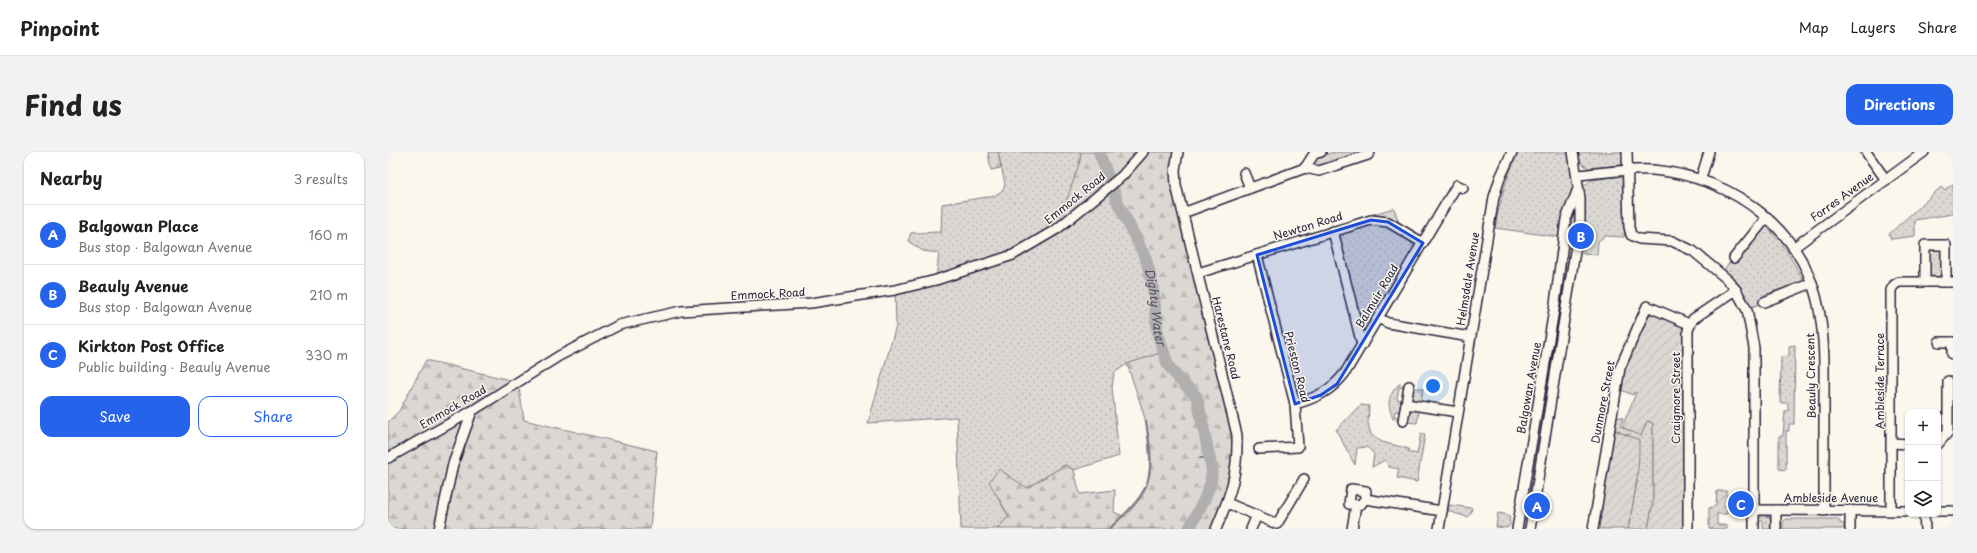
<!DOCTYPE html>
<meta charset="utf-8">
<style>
body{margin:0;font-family:"Playpen Sans",sans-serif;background:#f2f2f2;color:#222}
.controls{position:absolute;right:12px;bottom:12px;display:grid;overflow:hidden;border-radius:8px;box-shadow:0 1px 3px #0004}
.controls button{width:36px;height:36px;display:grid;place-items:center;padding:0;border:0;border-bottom:1px solid #e0e0e0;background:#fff;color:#222;font:20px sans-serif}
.you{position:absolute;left:1045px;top:234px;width:14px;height:14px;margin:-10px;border:3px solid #fff;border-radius:50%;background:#1a73e8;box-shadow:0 0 0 6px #1a73e833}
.badge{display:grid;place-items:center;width:26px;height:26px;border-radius:50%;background:#2563eb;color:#fff;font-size:13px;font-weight:700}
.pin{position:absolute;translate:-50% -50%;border:2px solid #fff;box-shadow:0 1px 4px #0006}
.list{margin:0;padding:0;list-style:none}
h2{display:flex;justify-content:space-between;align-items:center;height:52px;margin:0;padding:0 16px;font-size:17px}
h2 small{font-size:13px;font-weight:400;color:#767676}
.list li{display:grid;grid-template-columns:26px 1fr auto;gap:12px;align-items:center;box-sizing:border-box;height:60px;padding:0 16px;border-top:1px solid #e0e0e0}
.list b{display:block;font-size:15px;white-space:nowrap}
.list p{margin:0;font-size:13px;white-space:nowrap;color:#767676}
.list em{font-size:13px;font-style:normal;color:#767676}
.actions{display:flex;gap:8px;padding:12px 16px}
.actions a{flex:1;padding:9px 0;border:1px solid #2563eb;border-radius:12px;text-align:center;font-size:14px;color:#2563eb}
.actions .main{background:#2563eb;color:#fff}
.icon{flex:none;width:22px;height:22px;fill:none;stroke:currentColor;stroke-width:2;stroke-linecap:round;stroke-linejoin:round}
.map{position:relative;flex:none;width:1565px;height:377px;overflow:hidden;border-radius:12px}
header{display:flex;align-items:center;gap:24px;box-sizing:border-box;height:56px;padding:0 20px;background:#fff;border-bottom:1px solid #e0e0e0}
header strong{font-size:19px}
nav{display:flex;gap:22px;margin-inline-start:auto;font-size:14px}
.intro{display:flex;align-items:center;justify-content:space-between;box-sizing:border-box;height:96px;padding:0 24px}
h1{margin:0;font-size:28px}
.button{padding:10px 18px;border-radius:12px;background:#2563eb;color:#fff;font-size:14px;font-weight:700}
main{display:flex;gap:24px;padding:0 24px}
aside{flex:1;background:#fff;border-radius:12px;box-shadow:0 1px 3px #0004}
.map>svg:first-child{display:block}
</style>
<header>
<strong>Pinpoint</strong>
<nav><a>Map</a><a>Layers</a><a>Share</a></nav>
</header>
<div class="intro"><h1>Find us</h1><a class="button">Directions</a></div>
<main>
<aside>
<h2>Nearby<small>3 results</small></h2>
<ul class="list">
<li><span class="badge">A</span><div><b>Balgowan Place</b><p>Bus stop · Balgowan Avenue</p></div><em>160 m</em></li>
<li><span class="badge">B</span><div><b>Beauly Avenue</b><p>Bus stop · Balgowan Avenue</p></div><em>210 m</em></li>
<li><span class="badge">C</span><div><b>Kirkton Post Office</b><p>Public building · Beauly Avenue</p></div><em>330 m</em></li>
</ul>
<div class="actions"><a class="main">Save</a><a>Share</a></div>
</aside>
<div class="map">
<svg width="1565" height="377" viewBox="0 0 1565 377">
<defs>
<pattern id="grass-dots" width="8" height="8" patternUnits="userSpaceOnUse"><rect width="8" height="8" fill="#dbd8d3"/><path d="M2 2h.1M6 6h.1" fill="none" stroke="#bcb9b6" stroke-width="1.8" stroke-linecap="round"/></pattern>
<pattern id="forest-firs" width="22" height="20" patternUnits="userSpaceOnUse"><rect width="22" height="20" fill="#dbd8d3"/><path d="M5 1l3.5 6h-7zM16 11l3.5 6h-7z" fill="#bcb9b6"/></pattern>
<pattern id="garden-furrows" width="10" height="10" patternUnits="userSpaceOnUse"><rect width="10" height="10" fill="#dbd8d3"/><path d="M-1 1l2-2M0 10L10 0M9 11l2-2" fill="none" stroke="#bcb9b6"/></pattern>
</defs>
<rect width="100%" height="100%" fill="#fbf7ec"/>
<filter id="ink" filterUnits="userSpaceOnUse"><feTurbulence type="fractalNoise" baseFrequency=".025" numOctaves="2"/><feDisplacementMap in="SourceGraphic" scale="8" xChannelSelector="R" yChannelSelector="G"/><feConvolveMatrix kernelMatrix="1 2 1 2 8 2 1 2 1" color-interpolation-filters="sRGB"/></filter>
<g filter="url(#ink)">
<g fill="url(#grass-dots)" stroke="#7e7d87">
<path d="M610 0H693L692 9 722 33 750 90 775 200 739 212 726 221 724 235 731 304 686 318 677 313 613 352 621 364 609 377H573L569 265 480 271 508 174 507 138 548 127 551 101 535 99 520 89 523 81 553 80 554 52 606 44 615 38 617 32Z"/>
<path d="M946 0H976L930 15 925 12 927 6Z"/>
<path d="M1131 0H1181L1187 29 1185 43 1171 85 1107 76C1112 49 1118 24 1131 0Z"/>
<path d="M1190 0H1236L1237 9 1234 13 1200 16 1193 11Z"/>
<path d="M1235 24 1237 28 1238 69 1236 85 1217 84 1210 89 1209 103 1195 102 1197 52 1195 35 1203 28Z"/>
<path d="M1565 32V62L1527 68V84L1503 87 1501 82 1553 35 1556 38Z"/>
<path d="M1190 46 1186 97 1177 96 1180 69Z"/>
<path d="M1006 56 1011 71 1000 65 985 62Z"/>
<path d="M990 72C1002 75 1021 84 1026 96L999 142 992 145V153L978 177H976L974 176 950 90 954 86 956 80Z"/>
<path d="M1377 72 1399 99 1417 131 1407 134 1404 133 1376 143 1372 152 1363 155 1355 140 1337 119V116L1343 109 1351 108 1370 85V81Z"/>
<path d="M1542 96 1554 97 1555 121 1550 125 1541 124 1540 99Z"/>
<path d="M1179 99 1184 101 1140 377H1131L1177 102Z"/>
<path d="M1407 193 1406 272H1401V279H1398V318L1391 317V284H1395L1397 259H1400V251H1392L1393 205 1401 204V194Z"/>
<path d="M1011 232 1016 233 1015 236 1011 235 1009 247 1013 248 1011 260 1007 259 1006 264 1010 265V268L1005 267C999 250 999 246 1011 232Z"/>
<path d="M1025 235 1035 237 1033 250 1023 248Z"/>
<path d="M972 253 981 254 980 271 983 283 994 290 1021 297 1020 300 1029 302 1033 281 1037 282 1029 330 1009 326 1011 317 1001 315 997 308 984 315 986 302 979 295 969 296 967 313 948 278Z"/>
<path d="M1021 256 1031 258 1029 271 1019 270Z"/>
<path d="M1229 265 1235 266 1232 274 1253 284 1259 269 1265 271V350L1260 377H1240L1249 330 1241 283 1232 281V279L1226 278Z"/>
<path d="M1061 353 1084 356 1083 361 1079 365 1060 359Z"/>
<path d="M1110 361 1121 363 1122 373 1119 376 1108 375Z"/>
<path d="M1374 363 1382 365 1384 377H1375V369H1370Z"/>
</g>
<g fill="url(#forest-firs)" stroke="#7e7d87">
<path d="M600 0H610L613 16 603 18Z"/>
<path d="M693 0H785L783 16 804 111 806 128 842 273C848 318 840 337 823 377H609L621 364 601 330 611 317 639 336 677 313 686 318 692 342 727 338 726 360 737 365C743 357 753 348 757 338 774 300 751 249 739 212L775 200 750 90 722 33 669 77 692 9Z"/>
<path d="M38 208 130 230 136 268 269 299 262 377H0V270L11 259Z"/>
</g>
<path fill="#dbd8d3" stroke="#7e7d87" d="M1398 367H1451L1452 371 1456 372V377H1395V370Z"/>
<g fill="url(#garden-furrows)" stroke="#7e7d87">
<path d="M1266 162 1291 172 1295 176 1296 377H1260L1265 350V271L1259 269 1253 284 1234 275 1248 241 1246 240 1245 243 1233 238 1237 217 1260 163Z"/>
<path d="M1226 278 1251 288C1252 318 1246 347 1240 377H1210Z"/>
<path d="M1329 339H1339V362H1329V373H1339V377H1321V356L1328 354Z"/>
</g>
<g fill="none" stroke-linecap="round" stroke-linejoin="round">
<g stroke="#787681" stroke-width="2">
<path d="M811 306H821"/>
<path d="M721 377C766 336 766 328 758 269"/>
</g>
<path stroke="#b1aeb0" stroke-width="12" id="s1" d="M711 0 730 51 758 107 765 135 770 183 780 213 789 225 809 245 824 318 823 330 816 348 801 377"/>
<defs>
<g id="minor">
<path d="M790 0 787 18 788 33 849 283C850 321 843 342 828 377"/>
<path d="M933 0 926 2 917 16 931 19 980 3 982 0"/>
<path d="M1239 0 1241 75 1243 83 1251 87 1284 89 1305 99 1340 128 1348 138 1359 158 1366 196V377"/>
<path d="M1478 0 1498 28"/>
<path d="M856 21 862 36"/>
<path d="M1189 23C1214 21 1240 16 1265 18 1346 25 1419 79 1432 163 1437 192 1436 221 1436 250 1436 286 1436 323 1436 359"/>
<path d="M1313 26 1321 0"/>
<path d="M795 61 917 16"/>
<path d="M945 79 974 193"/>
<path d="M1405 96 1536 0"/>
<path d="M869 103 907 252 910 295 871 297"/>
<path d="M1346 106 1379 65"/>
<path d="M810 121 983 68 1000 70 1035 91"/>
<path d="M1537 130V93H1558V130"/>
<path d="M1376 150 1424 131"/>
<path d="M990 166 1000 171 1082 185"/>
<path d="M1551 190H1565"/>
<path d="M1564 202V190"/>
<path d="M907 252C928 246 943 239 957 221L1069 33 1075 36"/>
<path d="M1018 252 1070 260"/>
<path d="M1015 269 1021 234"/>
<path d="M1504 291 1520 292"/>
<path d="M1550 292 1560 280V229"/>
<path d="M0 306 84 259 171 204 231 173 293 159 423 151 507 138 548 128 625 103 669 77 734 24 755 0"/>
<path d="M839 351 889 372 916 327"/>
<path d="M968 353 961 352 963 337 978 339 977 347"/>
<path d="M1366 358 1520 359"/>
<path d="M1388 358V377"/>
<path d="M1462 358V377"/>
<path d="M1503 358V138L1506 133 1511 130H1565"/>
<path d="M1550 359H1565"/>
<path d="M1536 362 1537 377"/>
<path d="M51 377 65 312 84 259"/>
<path d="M863 377 869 363"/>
<path d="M964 377 968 353 973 352 977 347 1054 359"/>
<path d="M1051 377 1106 45 1112 26 1124 0"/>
<path d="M1129 377 1167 152 1178 67 1190 37"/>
<path d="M1142 377 1192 69V47L1185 0"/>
<path d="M1205 377 1232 216 1259 154 1301 172"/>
<path d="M1300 377V178L1305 167 1348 138"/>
</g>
</defs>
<use href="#minor" stroke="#22223b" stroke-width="12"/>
<use href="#minor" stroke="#fbf7ec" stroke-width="9"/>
</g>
</g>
<path fill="#1d4ed8" fill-opacity="0.2" stroke="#1d4ed8" stroke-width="3" stroke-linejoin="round" d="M983 68 1000 70 1035 91 949 232 933 243 907 252 869 103Z"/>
<g text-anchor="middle" stroke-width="3" stroke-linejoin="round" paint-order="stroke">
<g font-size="11" fill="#22223b" stroke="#fbf7ec">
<text transform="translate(1454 45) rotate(-36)" y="4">Forres Avenue</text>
<text transform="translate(687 46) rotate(-39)" y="4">Emmock Road</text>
<text transform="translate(920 74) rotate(-17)" y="4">Newton Road</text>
<text transform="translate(1080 127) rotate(-81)" y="4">Helmsdale Avenue</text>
<text transform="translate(380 142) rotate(-3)" y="4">Emmock Road</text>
<text transform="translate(989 144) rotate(-59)" y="4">Balmuir Road</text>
<text transform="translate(838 186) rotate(76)" y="4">Harestane Road</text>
<text transform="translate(909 215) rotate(76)" y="4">Prieston Road</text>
<text transform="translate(1423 224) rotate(-91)" y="4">Beauly Crescent</text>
<text transform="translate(1492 229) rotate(-90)" y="4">Ambleside Terrace</text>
<text transform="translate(1141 236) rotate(-80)" y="4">Balgowan Avenue</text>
<text transform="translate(1288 246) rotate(-90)" y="4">Craigmore Street</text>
<text transform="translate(1215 250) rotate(-79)" y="4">Dunmore Street</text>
<text transform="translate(65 255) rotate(-30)" y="4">Emmock Road</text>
<text x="1443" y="350">Ambleside Avenue</text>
</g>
<g font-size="12" font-style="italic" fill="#545364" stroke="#fbf7ec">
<text dy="4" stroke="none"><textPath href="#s1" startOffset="166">Dighty Water</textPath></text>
</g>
</g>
</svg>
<div class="controls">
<button>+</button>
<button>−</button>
<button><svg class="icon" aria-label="layers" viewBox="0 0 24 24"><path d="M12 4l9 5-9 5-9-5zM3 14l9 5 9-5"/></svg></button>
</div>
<div class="you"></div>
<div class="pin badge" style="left:1149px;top:354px">A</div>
<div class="pin badge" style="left:1193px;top:84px">B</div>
<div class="pin badge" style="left:1353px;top:352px">C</div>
</div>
</main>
